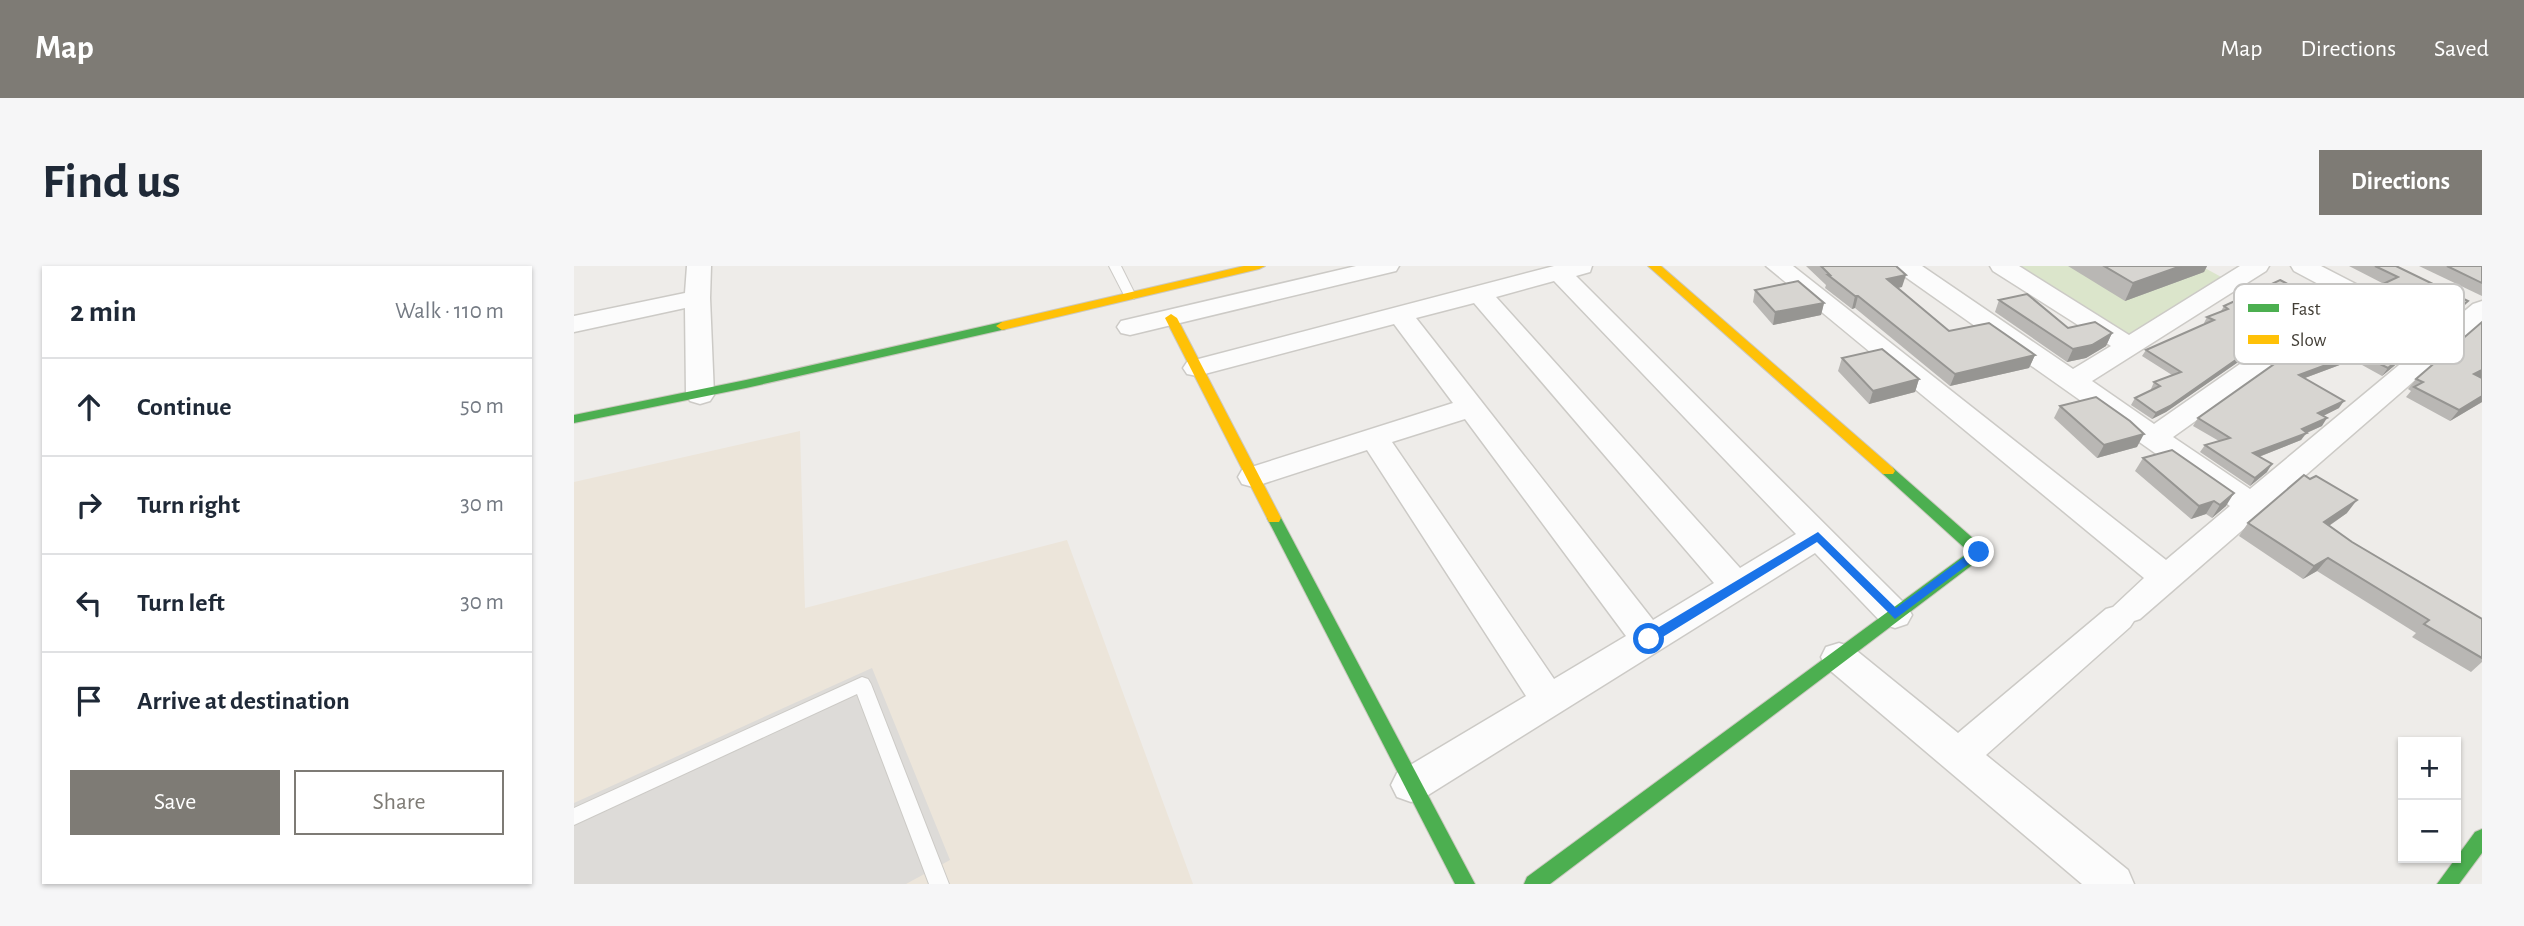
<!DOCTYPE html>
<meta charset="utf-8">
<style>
body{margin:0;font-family:"Alegreya Sans",sans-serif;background:#f6f6f7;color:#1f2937}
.controls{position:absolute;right:21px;bottom:21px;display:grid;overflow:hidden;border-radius:0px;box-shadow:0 2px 5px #0004}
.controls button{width:63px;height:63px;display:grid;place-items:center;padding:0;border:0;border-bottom:2px solid #e0e1e3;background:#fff;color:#1f2937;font:35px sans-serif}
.stop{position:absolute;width:21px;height:21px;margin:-16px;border:5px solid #1a73e8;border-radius:50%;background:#fff}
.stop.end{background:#1a73e8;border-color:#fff;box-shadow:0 2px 7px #0008}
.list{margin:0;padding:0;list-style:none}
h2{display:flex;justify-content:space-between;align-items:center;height:91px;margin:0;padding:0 28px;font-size:30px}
h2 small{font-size:23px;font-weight:400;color:#747a83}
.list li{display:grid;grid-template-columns:46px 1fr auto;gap:21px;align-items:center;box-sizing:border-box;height:98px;padding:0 28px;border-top:2px solid #e0e1e3}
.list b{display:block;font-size:26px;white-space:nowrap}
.list em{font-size:23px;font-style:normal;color:#747a83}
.actions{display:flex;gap:14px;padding:21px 28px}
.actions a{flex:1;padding:16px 0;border:2px solid #7e7b75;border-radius:0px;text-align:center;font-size:24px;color:#7e7b75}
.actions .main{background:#7e7b75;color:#fff}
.icon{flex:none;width:38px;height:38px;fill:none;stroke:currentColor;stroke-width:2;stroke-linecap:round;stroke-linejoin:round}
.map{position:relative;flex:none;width:1908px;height:618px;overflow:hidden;border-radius:0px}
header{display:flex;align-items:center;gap:42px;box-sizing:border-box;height:98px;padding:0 35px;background:#7e7b75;color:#fff}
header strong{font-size:33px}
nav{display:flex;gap:38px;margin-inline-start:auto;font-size:24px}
.intro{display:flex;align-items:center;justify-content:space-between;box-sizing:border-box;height:168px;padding:0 42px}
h1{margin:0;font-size:49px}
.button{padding:18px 32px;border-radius:0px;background:#7e7b75;color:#fff;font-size:24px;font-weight:700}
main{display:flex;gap:42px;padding:0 42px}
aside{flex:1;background:#fff;border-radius:0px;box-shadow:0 2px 5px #0004}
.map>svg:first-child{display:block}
</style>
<header>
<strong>Map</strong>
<nav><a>Map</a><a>Directions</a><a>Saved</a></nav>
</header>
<div class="intro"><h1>Find us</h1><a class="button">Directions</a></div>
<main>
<aside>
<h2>2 min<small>Walk · 110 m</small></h2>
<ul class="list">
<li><svg class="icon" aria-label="ahead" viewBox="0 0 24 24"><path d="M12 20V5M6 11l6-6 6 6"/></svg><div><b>Continue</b></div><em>50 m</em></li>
<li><svg class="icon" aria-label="right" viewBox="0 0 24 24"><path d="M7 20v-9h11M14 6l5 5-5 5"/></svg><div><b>Turn right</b></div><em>30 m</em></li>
<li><svg class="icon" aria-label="left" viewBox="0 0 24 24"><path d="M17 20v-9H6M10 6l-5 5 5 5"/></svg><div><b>Turn left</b></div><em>30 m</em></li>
<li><svg class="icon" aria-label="arrive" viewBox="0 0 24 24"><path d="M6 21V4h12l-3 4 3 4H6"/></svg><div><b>Arrive at destination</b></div></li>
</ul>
<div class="actions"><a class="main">Save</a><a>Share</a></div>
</aside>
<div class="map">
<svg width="1908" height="618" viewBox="0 0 1908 618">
<rect width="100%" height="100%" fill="#eeece9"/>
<path fill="#ece5da" d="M226 165 231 342 493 274 619 618H0V216Z"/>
<path fill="#dbe5cb" d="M1440 0H1627L1651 13 1553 69Z"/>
<path fill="#dddbd8" d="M298 402 376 594 332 618H0V537Z"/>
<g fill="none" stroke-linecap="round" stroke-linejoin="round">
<defs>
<g id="lane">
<path d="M535 0H547L562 30 560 33H552Z"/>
<path d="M288 411 294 413 297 418 375 618H355L283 428 0 559V542Z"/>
</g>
<g id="street">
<path d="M113 0H137L136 32 140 129 136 135 126 138 116 135 112 129 111 42 0 66V50L111 27Z"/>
<path d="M782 0H825L822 5 556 69 547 67 543 61 547 55Z"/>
<path d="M980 0H1018L1016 6 1002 10 1333 340 1338 349 1333 358 1321 362 1309 358 1241 287 851 531 837 536 823 531 817 519 823 507 952 430 793 184 679 221 668 218 664 211 668 204 879 137 820 58 623 110 613 108 609 102 613 96ZM980 15 1222 268 1166 302 922 31ZM900 37 1140 317 1079 354 842 52ZM891 153 1052 370 980 413 818 176Z"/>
<path d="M1192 0H1219L1592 294 1656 240 1323 5 1320 0H1348L1499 103 1537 80 1419 5 1416 0H1445L1555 69 1666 0H1695L1692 5 1518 115 1580 158 1765 29 1720 5 1717 0H1747L1869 63 1899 38 1908 35V56L1566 353 1560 355 1556 361 1412 489 1554 604 1560 618H1508L1252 401 1247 391 1252 381 1265 377 1278 381 1384 467 1532 343 1539 341 1570 312ZM1784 39 1854 75 1676 223 1599 171Z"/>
</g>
<g id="fast">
<path d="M428 56 432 57V63L172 122 0 157V149L172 114Z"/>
<path d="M1314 200 1319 202 1410 282 1413 286 1410 290 976 618H950L953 611 1395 286 1309 208 1307 205 1309 202Z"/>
<path d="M700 247 707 252 901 618H881L693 252Z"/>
<path d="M1908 563V587L1885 618H1863L1901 566Z"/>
</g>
<g id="slow">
<path d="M670 0H691L685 3 428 64 422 60 428 56Z"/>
<path d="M1074 0H1087L1319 202 1321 205 1319 208H1309Z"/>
<path d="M597 48 603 52 707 252 705 256H695L693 252 591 52Z"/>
</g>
</defs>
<use href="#lane" stroke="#cccac6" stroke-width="2"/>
<use href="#street" stroke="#cccac6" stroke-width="3"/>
<use href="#fast" stroke="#ccc9c0" stroke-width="2"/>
<use href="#slow" stroke="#ccc9c0" stroke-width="2"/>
<use href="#lane" fill="#fcfcfc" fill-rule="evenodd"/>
<use href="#street" fill="#fcfcfc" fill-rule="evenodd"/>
<use href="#fast" fill="#4caf50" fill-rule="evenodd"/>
<use href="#slow" fill="#ffc107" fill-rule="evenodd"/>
</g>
<g fill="#b9b7b4">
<path d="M1232 0H1322L1328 21 1324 22 1375 65 1461 89 1455 102 1376 120 1281 42 1278 43 1251 22 1252 19Z"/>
<path d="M1494 0H1633L1630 6 1551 35Z"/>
<path d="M1775 0H1822L1886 45 1869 60 1804 27 1810 18Z"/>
<path d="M1845 0H1908V30Z"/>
<path d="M1181 24 1250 37 1247 49 1199 59 1179 36Z"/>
<path d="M1425 34 1494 62 1538 67 1532 80 1512 92 1493 96 1421 46Z"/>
<path d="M1789 35 1849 76 1808 110 1779 94 1731 112 1765 142 1749 150 1748 160 1733 167 1727 174 1685 191 1693 206 1676 220 1626 186 1631 179 1645 175 1619 160 1624 152Z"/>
<path d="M1748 38 1592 146 1578 153 1557 139 1561 132 1579 124 1577 123 1580 116 1598 109 1568 90 1572 84 1631 58 1630 57 1633 51 1647 45 1650 40Z"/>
<path d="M1908 56V111H1906L1908 136 1876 155 1832 131 1837 125 1834 123 1842 113Z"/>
<path d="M1268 92 1345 113 1341 126 1295 138 1264 105Z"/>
<path d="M1486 140 1563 181 1523 192 1480 152Z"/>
<path d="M1569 192 1652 240 1638 252 1632 248 1617 253 1561 205Z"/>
<path d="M1773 247 1755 260 1778 276 1908 353V396L1897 406 1838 371 1842 367 1743 305 1729 313 1665 270 1674 257Z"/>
</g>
<g fill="#969592">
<path d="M1607 0H1633L1630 6 1551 35 1559 17Z"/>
<path d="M1332 9 1328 21 1309 25 1313 13Z"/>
<path d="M1281 30H1284L1281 42 1278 43Z"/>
<path d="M1752 31 1748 38 1592 146 1578 153 1582 147Z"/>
<path d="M1894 35 1886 45 1869 60 1876 50Z"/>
<path d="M1250 37 1247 49 1199 59 1201 46Z"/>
<path d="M1538 67 1532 80 1512 92 1493 96 1499 83Z"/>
<path d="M1855 68 1849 76 1808 110 1814 102Z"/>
<path d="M1784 87 1779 94 1720 116 1725 109Z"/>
<path d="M1461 89 1455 102 1376 120 1381 108Z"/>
<path d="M1908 104V111L1892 118 1900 108Z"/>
<path d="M1345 113 1341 126 1295 138 1299 125Z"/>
<path d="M1908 130V136L1876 155 1885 144Z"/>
<path d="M1770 135 1765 142 1739 155 1744 147Z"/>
<path d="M1753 152 1748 160 1732 167 1727 174 1674 195 1679 187Z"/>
<path d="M1570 168 1563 181 1523 192 1530 179Z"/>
<path d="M1698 198 1693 206 1676 220 1681 212Z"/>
<path d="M1660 227 1652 240 1638 252 1646 239Z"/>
<path d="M1783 234 1773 247 1740 270 1750 256Z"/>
<path d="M1640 235 1632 248 1617 253 1625 240Z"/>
<path d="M1754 292 1743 305 1729 313 1740 300Z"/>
</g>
<g fill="#d7d5d1" stroke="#969592" stroke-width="2">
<path d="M1247 0H1322L1332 9 1313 13 1375 65 1415 57 1461 89 1381 108 1284 30H1281L1254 9H1256Z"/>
<path d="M1530 0H1607L1559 17Z"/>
<path d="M1801 0H1822L1894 35 1876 50 1811 17 1824 11Z"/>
<path d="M1873 0H1908V17Z"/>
<path d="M1706 14 1733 28 1740 25 1752 31 1596 140 1582 147 1561 132 1586 120 1580 116 1607 106 1572 84 1640 54 1633 51 1654 43 1650 40Z"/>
<path d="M1224 15 1250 37 1201 46 1181 24Z"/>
<path d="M1453 28 1494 62 1521 56 1538 67 1518 79 1499 83 1425 34Z"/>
<path d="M1789 35 1855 68 1814 102 1784 87 1725 109 1770 135 1744 147 1753 152 1728 163 1733 167 1679 187 1698 198 1681 212 1631 179 1656 172 1624 152Z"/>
<path d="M1908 56V104L1900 108 1908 112V130L1885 144 1840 121 1849 116 1842 113Z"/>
<path d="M1308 83 1345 113 1299 125 1268 92Z"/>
<path d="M1522 131 1556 155 1570 168 1530 179 1486 140Z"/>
<path d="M1598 184 1660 227 1646 239 1640 235 1625 240 1569 192Z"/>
<path d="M1730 209 1736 213 1742 210 1783 234 1750 256 1778 276 1908 353V392L1850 358 1855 354 1754 292 1740 300 1674 257Z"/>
</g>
<path fill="#1a73e8" d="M1244 266 1322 342 1401 283H1409L1411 286 1321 353 1243 276 1079 377H1070V370Z"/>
<rect x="1660" y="18" width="230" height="80" rx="10" fill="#fff" stroke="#c6c5c3" stroke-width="2"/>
<rect x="1674" y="38" width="31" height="8" fill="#4caf50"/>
<rect x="1674" y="69" width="31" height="9" fill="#ffc107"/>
<g font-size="19" fill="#423e36">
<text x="1717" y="49">Fast</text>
<text x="1717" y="80">Slow</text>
</g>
</svg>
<div class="controls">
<button>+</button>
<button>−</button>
</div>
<div class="stop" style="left:1075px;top:373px"></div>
<div class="stop end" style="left:1405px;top:286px"></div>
</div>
</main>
